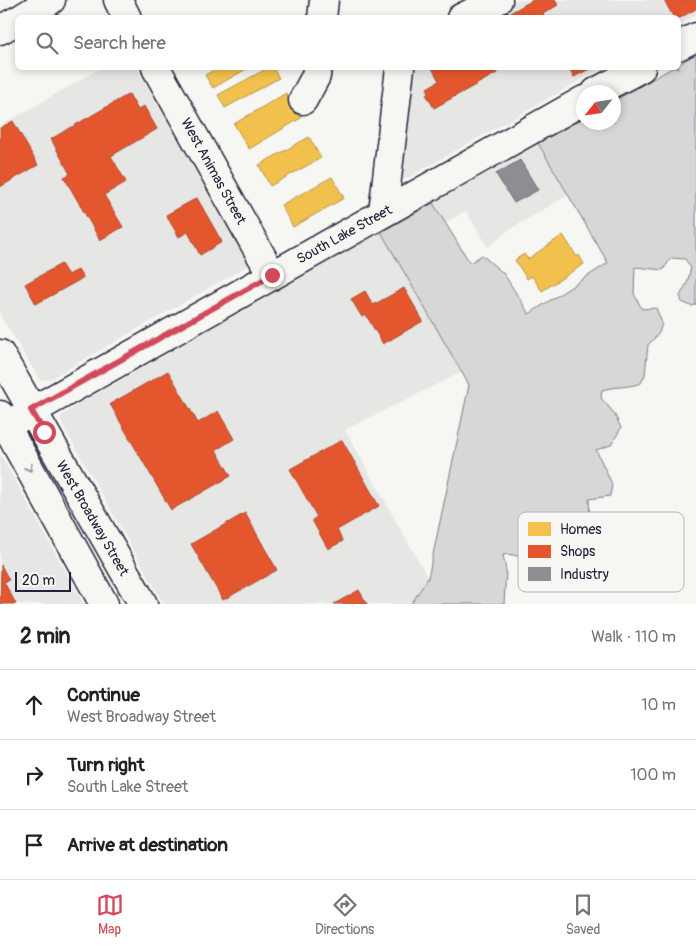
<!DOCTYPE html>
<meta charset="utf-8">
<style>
body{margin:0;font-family:Pangolin,sans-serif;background:#f2f2f2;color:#202124}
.compass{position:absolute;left:576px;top:85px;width:45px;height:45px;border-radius:50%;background:#fff;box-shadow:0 2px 8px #0003;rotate:240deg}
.scale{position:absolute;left:15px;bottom:12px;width:56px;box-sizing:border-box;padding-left:5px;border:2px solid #22223b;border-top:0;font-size:14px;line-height:18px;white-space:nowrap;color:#22223b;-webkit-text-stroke:4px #f6f6f2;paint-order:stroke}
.stop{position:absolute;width:15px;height:15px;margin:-11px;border:4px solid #d1495b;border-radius:50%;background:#fff}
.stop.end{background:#d1495b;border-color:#fff;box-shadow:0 1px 5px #0008}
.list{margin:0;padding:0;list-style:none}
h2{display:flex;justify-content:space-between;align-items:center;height:65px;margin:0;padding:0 20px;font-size:21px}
h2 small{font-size:16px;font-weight:400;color:#757577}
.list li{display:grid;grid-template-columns:32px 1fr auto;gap:15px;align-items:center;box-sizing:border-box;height:70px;padding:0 20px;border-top:1px solid #e0e0e0}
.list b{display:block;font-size:19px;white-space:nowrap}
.list p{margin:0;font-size:16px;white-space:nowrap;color:#757577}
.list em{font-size:16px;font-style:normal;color:#757577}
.icon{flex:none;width:28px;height:28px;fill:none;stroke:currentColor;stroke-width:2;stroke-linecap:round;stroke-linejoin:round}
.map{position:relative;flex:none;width:696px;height:604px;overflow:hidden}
.search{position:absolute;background:#fff;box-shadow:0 2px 8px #0003;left:15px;right:15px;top:15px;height:55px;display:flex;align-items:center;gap:12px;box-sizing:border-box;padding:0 18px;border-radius:8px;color:#757577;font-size:19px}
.sheet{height:275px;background:#fff}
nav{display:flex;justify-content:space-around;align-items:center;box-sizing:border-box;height:70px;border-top:1px solid #e0e0e0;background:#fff;font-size:14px;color:#757577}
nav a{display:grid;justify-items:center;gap:2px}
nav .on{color:#d1495b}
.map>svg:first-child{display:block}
</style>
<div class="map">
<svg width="696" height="604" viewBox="0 0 696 604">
<rect width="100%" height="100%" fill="#f6f6f2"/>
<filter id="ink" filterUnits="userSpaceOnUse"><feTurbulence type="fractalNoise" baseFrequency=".02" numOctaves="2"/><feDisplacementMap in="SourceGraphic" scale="10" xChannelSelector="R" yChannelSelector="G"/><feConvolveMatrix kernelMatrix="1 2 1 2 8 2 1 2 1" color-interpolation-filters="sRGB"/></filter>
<g filter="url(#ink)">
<g fill="#e6e6e4">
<path d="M516 0H696V15L679 25 678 18H484Z"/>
<path d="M101 68H137L249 265 50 379 40 380 0 315V126Z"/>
<path d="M415 68H602L402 181Z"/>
<path d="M538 143 568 195 509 230 488 247 466 211 445 223 433 203Z"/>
<path d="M381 232 462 372 345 430 428 578 411 604H164L62 424 61 416 75 406Z"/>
<path d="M0 455 3 459 84 604H0Z"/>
</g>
<path fill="#d7d7d7" stroke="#7c7c89" d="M696 54V305L691 306 682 302 680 296 687 283 691 268 685 259 671 258 663 270 635 267 634 294 642 309 656 308 662 323 659 333 648 345 645 375 641 383C628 388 615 386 602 390L601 398 614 413 621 428 611 445 596 450 612 484 610 496 589 499 590 518 584 522 566 519C565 539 548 558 526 558 517 557 512 553 503 555L506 570 504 604H411L428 578 469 385 381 232 433 203 470 263 482 255 504 274 529 314 608 263 538 143 583 118 584 122H614V101L672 68H678L679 64Z"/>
<g fill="#f2c14e" stroke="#b49148">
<path d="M217 68H248L213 88 205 75Z"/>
<path d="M268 68H273L279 78 225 108 218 95Z"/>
<path d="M286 93 301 118 249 149 234 124Z"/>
<path d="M309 137 321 158 270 186 259 165Z"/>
<path d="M332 177 344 198 293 227 281 205Z"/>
<path d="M563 235 577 257 579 255 584 264 542 291 532 276 527 279 515 260 524 254 528 259Z"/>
</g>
<g fill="#e4572e" stroke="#aa4732">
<path d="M533 0H555L558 5 543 14 545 18H501Z"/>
<path d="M664 0H696V9L678 19 674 18Z"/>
<path d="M432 68H494L497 73 434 108 426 94 429 92 427 88 439 81Z"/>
<path d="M569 68H591L574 77Z"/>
<path d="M129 94 138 110 144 106 157 129 111 156 126 182 104 195 123 227 100 240 64 177 70 174 51 139Z"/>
<path d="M13 121 38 165 0 187V128Z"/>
<path d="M197 198 222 242 200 255 188 232 179 237 166 215Z"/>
<path d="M61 264 68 275 78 270 83 278 36 304 25 284Z"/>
<path d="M404 288 423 321 383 344 366 315 362 317 351 299 365 291 373 305Z"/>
<path d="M168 371 198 423 218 411 234 439 216 450 231 476 171 510 110 404Z"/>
<path d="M342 440 379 506 337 530 343 541 328 549 312 520 317 517 290 469Z"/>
<path d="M245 513 277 570 223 600 191 544Z"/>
<path d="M1 565 9 580 4 582 16 604H0Z"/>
<path d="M359 590 367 604H334Z"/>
</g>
<path fill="#8d8d92" stroke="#6d6d78" d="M520 160 538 190 514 203 496 174Z"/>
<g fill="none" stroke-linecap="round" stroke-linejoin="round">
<defs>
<g id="minor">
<path d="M118 0 127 18"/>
<path d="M22 18 51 0"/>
<path d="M322 18 324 0"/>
<path d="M461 18 498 0"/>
<path d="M0 30 18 20"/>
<path d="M156 68 272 275"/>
<path d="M303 100 316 76 317 68"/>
<path d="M383 212 400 68"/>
</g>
<g id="major">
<path d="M678 46 696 37"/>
<path d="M596 92 641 68"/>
<path d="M0 354 143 604"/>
<path d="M0 415 104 604"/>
<path d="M0 429 584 100"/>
</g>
</defs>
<use href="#minor" stroke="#22223b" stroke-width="31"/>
<use href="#major" stroke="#22223b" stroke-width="31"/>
<use href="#minor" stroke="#f6f6f2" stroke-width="28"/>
<use href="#major" stroke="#f6f6f2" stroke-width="28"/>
</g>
<defs><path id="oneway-chevron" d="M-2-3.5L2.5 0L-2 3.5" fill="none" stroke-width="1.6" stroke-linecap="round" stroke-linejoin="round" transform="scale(1.25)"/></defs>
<use stroke="#9797a0" href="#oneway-chevron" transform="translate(29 468) rotate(61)"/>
</g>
<g fill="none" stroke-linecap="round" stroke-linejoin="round" filter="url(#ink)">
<path stroke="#d1495b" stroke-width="6" d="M44 432 31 410 272 275"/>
</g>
<g text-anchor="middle" stroke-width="5" stroke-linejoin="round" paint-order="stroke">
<g font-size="14" fill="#22223b" stroke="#f6f6f2">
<text transform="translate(214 171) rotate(61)" y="5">West Animas Street</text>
<text transform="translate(344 234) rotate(-29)" y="5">South Lake Street</text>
<text transform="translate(93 518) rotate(60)" y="5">West Broadway Street</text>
</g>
</g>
<rect x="518" y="512" width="166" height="80" rx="8" fill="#f6f6f2" stroke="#b6b6bb" stroke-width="1"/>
<rect x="528" y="522" width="23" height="14" fill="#f2c14e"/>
<rect x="528" y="545" width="23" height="13" fill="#e4572e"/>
<rect x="528" y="567" width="23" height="14" fill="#8d8d92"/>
<g font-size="14" fill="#22223b">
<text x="560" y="534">Homes</text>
<text x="560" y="556">Shops</text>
<text x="560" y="579">Industry</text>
</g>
</svg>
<svg class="compass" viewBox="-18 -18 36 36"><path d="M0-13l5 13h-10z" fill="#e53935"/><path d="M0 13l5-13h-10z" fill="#757577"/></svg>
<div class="scale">20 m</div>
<div class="stop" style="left:44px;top:432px"></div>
<div class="stop end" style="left:272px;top:275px"></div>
<div class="search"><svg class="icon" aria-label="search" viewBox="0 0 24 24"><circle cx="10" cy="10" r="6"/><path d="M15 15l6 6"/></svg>Search here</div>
</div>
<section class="sheet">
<h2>2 min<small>Walk · 110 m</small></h2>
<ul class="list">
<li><svg class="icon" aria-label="ahead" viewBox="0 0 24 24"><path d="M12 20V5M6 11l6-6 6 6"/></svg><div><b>Continue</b><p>West Broadway Street</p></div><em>10 m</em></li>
<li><svg class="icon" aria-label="right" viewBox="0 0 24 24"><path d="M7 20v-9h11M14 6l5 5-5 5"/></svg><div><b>Turn right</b><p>South Lake Street</p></div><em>100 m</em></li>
<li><svg class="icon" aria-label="arrive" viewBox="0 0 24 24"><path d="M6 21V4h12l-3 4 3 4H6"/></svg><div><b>Arrive at destination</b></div></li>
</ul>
</section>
<nav>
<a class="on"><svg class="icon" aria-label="map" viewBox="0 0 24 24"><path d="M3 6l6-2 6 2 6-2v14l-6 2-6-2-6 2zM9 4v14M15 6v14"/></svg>Map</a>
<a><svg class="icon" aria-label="directions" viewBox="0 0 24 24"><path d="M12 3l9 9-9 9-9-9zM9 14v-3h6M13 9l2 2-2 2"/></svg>Directions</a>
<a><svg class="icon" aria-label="saved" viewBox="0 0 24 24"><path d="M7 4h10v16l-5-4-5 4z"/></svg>Saved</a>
</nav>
